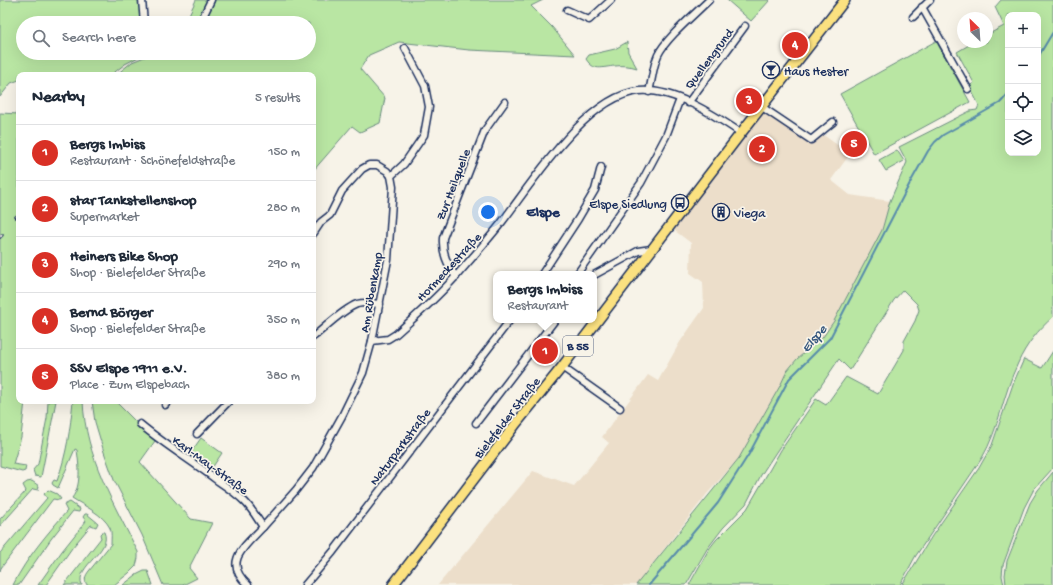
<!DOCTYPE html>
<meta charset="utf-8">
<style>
body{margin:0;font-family:"Gochi Hand",sans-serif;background:#f6f6f7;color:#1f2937}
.controls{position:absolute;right:12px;top:12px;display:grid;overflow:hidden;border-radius:8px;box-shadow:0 4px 16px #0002}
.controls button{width:36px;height:36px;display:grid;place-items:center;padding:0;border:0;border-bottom:1px solid #e0e1e3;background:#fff;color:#1f2937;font:20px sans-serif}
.compass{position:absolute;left:957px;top:12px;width:36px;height:36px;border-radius:50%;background:#fff;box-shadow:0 4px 16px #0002;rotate:335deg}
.you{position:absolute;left:488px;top:212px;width:14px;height:14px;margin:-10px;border:3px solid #fff;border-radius:50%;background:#1a73e8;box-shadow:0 0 0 6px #1a73e833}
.badge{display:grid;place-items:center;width:26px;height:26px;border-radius:50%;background:#d93025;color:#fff;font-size:13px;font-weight:700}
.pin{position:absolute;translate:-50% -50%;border:2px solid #fff;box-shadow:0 1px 4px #0006}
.popup{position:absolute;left:493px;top:271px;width:104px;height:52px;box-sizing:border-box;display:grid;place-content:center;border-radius:8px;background:#fff;filter:drop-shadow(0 1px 3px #0005);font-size:13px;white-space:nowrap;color:#747a83}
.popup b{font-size:15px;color:#1f2937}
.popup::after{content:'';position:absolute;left:50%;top:100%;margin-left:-8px;border:8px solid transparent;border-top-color:#fff}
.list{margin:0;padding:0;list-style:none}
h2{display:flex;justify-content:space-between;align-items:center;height:52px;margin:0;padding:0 16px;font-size:17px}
h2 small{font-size:13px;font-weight:400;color:#747a83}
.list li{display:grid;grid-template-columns:26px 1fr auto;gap:12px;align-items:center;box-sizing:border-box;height:56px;padding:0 16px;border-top:1px solid #e0e1e3}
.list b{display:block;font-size:15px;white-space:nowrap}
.list p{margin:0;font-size:13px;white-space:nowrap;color:#747a83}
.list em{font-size:13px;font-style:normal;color:#747a83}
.icon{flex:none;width:22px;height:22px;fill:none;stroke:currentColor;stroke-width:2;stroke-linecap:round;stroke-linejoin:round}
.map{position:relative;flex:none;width:1053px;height:585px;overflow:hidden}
.search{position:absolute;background:#fff;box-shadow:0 4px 16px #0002;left:16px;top:16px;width:300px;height:44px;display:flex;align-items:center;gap:10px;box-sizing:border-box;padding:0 14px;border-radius:22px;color:#747a83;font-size:15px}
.panel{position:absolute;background:#fff;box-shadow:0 4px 16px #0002;left:16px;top:72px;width:300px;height:332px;border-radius:8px}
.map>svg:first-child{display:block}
</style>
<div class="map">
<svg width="1053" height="585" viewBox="0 0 1053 585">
<rect width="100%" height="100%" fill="#f7f3e8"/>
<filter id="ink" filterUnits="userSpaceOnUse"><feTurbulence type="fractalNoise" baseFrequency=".025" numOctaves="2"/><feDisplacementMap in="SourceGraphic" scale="8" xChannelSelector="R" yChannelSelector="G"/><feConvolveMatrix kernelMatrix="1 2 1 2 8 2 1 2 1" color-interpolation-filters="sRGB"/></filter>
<g filter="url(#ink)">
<path fill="#ecdeca" d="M764 111 811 142 822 134 850 154 831 180 850 195 890 201 882 230 834 321 823 337 797 359 787 371 780 386 739 458 707 494 636 585H438L533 471 574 486 609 443 602 437 648 375 658 381 680 342 704 308 703 282 690 273 691 243 671 228Z"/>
<g fill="#b9e6a3" stroke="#6a8a80" fill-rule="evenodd">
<path d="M0 0H140L142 23H23V53H146L125 64 111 75H19V80L11 83 0 97Z"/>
<path d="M196 0H543L531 6 552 27 575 55 469 50 399 42 369 55 360 69 385 98 380 123 360 132 352 126 313 171V75H116L132 62 154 53H309V23H185Z"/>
<path d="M727 0H770L751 21Z"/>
<path d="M1001 0H1053V317C1038 330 1026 345 1018 363 1003 394 999 429 982 458L915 557 900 585H689L709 549 716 540 747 509 781 450 816 399 826 405 846 377 878 394 904 350V341L915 321 919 310 917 304 903 290 894 300 850 370 839 359 776 452 761 475 746 504 723 528 707 549 686 585H636L739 458 780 386 787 371 797 359 823 337 834 321 882 230 890 201 907 162 899 147 970 111 977 110 979 105 969 86 974 83 957 52 974 42H987V35L1004 26 995 7ZM1008 15H1038V153H1008Z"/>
<path d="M936 41 970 102 874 154 840 94Z"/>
<path d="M627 42 628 52 637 68C631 66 622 65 615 66 602 67 594 72 586 59L589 55 615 49Z"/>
<path d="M0 113 19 114V401H25L21 437 13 464 26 466 25 471 22 472 0 466Z"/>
<path d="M897 150 904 161 886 171 879 160Z"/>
<path d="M1053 351V468L1034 489 1024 508 1003 565 1002 576 1004 585H902L932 536 979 468 992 445 1013 384 1024 359 1042 368Z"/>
<path d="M48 401H56L41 477 35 476 33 470 38 464 47 418Z"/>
<path d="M73 401H83C85 456 114 504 138 552V558L136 566 129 573 114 585H87C84 580 85 576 89 571L111 544C111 539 112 532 110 528 103 514 84 506 72 498 82 485 79 465 77 450L75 449 58 488 53 485 52 483 54 480 57 481C67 453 70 430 73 401Z"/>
<path d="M92 401H115L155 441 140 462 191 519 212 523 189 568 197 578 183 585H163L142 535 114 480 104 452 95 422Z"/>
<path d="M201 438 222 453 210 471 189 455Z"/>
<path d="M1053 472V585H1006L1005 575 1007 561 1030 503 1038 490Z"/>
<path d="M32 481 39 486 38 490 33 489 0 526V519L26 491 23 485 27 482Z"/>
<path d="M48 490 57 494 61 499 59 500 53 499 1 568 0 571V553L47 498 44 494Z"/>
<path d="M70 502 80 509 79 512 73 511 51 539 19 585H13C27 557 47 534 67 511L64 505Z"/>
<path d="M85 514H87L98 523 96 527 91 525 72 548 46 585H38L62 551 86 521 83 517Z"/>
<path d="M102 532H104C113 551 74 566 82 585H64L101 538 100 534Z"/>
<path d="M144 571H148L153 585H123L136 575Z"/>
</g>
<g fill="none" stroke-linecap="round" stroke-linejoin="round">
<g stroke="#578bab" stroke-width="2">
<path d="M1038 57 1053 32"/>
<path d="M649 585 718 503 749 454 789 379 830 338 910 183 928 151 935 142 943 135 1000 103 1008 94"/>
</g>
<defs>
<g id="minor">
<path d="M142 0 144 23"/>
<path d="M922 7 968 89"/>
<path d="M567 10 589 20 611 0"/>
<path d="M913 17 930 0"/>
<path d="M200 23 211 0"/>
<path d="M649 92C652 80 653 66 658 55 666 38 695 14 709 0"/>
<path d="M688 103 745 26"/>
<path d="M762 107 811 140 833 122"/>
<path d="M313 234 321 222 330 215 342 191 362 169 369 165H377L387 171 391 176"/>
<path d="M542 274 578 219 595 190 601 167"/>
<path d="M577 274 641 183 666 136 680 99"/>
<path d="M594 275 638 251 651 249"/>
<path d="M456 277C447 264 442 253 443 238L485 130 505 102"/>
<path d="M313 337C326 327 342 310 357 304 364 302 372 303 380 304"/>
<path d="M372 341 388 339 396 334C417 315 438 297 457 275 472 258 488 240 502 222 532 183 586 96 639 91 673 88 713 114 741 133"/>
<path d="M562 367 620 408"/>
<path d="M165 405 169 401"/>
<path d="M476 423 555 320"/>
<path d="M140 424C165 445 192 461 218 481 227 487 237 494 245 502 252 509 257 518 263 527 245 546 222 562 248 585"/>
<path d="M197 434 229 401"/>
<path d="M263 527 296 490 313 468 342 416 363 373 372 341 388 260 393 187 391 176 404 164 424 135 429 107 425 86 405 48"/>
<path d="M305 585 333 552 510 320"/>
</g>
<path id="primary" d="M393 585 515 425 562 367 741 133 845 0"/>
</defs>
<use href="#minor" stroke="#1b2f5e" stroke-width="9"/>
<use href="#primary" stroke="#1b2f5e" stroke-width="12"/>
<use href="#minor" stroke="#f7f3e8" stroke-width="6"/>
<use href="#primary" stroke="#fbe180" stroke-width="9"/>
<defs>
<g id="rail">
<path d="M16 217 19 215"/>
<path d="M0 237 2 235"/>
</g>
</defs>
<use href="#rail" stroke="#1b2f5e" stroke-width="3.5"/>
<use href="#rail" stroke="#f7f3e8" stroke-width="2" stroke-dasharray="6" stroke-linecap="butt"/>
</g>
</g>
<defs>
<symbol id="bar-ring" viewBox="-11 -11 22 22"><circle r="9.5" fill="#f7f3e8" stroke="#1b2f5e" stroke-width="1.5"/><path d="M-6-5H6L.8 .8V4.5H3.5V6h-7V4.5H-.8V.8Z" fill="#1b2f5e"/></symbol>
<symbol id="bus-ring" viewBox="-11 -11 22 22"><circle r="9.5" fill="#f7f3e8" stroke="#1b2f5e" stroke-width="1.5"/><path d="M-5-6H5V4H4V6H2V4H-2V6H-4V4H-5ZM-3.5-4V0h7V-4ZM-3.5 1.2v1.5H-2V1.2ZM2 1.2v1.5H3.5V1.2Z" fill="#1b2f5e"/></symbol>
<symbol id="building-ring" viewBox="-11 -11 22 22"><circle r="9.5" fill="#f7f3e8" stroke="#1b2f5e" stroke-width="1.5"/><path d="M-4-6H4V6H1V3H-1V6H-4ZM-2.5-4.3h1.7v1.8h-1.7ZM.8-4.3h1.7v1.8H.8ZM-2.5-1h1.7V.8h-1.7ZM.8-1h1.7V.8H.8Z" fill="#1b2f5e"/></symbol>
</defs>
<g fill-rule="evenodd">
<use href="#bar-ring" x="761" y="60" width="20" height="20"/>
<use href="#bus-ring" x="670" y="193" width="20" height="20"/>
<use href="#building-ring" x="711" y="202" width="20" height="20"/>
</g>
<g text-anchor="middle" stroke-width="3.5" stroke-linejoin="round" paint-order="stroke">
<rect fill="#f7f3e8" stroke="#5d6a87" stroke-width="1" x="563" y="336" width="30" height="20" rx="3"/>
<g font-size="12" font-weight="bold" fill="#1b2f5e">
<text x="578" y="350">B 55</text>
</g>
<g font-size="13" fill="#1b2f5e" stroke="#f7f3e8">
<text transform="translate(708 58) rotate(-53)" y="5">Quellengrund</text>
<text transform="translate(452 184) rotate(-69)" y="5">Zur Heilquelle</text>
<text transform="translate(448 266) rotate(-47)" y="5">Hormeckestraße</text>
<text transform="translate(370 292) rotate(-80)" y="5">Am Rübenkamp</text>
<text transform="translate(506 417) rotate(-52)" y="5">Bielefelder Straße</text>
<text transform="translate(399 446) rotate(-53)" y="5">Naturparkstraße</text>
<text transform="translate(211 464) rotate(36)" y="5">Karl-May-Straße</text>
</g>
<g font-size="13" fill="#1b2f5e" stroke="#f7f3e8" text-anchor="start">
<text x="784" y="75">Haus Hester</text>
<text x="667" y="208" text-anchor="end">Elspe Siedlung</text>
<text x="734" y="217">Viega</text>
</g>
<g font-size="14" font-style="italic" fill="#34567e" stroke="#f7f3e8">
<text transform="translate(813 338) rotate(-50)" y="5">Elspe</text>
</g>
<g font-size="15" font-weight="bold" fill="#1b2f5e" stroke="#f7f3e8">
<text x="543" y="216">Elspe</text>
</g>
</g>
</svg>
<div class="controls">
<button>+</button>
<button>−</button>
<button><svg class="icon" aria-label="locate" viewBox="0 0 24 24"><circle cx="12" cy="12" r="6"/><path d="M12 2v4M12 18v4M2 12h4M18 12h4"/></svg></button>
<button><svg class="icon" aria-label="layers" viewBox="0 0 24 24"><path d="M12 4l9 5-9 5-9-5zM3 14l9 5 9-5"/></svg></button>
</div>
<svg class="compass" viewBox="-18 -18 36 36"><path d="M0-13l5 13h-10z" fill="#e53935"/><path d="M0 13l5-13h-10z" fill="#747a83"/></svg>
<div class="you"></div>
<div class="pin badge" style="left:545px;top:351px">1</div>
<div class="popup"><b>Bergs Imbiss</b>Restaurant</div>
<div class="pin badge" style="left:762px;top:149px">2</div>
<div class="pin badge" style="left:749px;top:101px">3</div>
<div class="pin badge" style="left:795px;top:45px">4</div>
<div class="pin badge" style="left:854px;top:144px">5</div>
<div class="search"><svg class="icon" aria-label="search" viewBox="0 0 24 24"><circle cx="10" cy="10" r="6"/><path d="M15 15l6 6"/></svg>Search here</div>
<section class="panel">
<h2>Nearby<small>5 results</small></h2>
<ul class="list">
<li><span class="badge">1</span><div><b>Bergs Imbiss</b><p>Restaurant · Schönefeldstraße</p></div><em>150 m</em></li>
<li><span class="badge">2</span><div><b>star Tankstellenshop</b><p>Supermarket</p></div><em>280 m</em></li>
<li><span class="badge">3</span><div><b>Heiners Bike Shop</b><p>Shop · Bielefelder Straße</p></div><em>290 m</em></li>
<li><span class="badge">4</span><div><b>Bernd Börger</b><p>Shop · Bielefelder Straße</p></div><em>350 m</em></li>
<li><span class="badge">5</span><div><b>SSV Elspe 1911 e.V.</b><p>Place · Zum Elspebach</p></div><em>380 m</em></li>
</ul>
</section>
</div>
